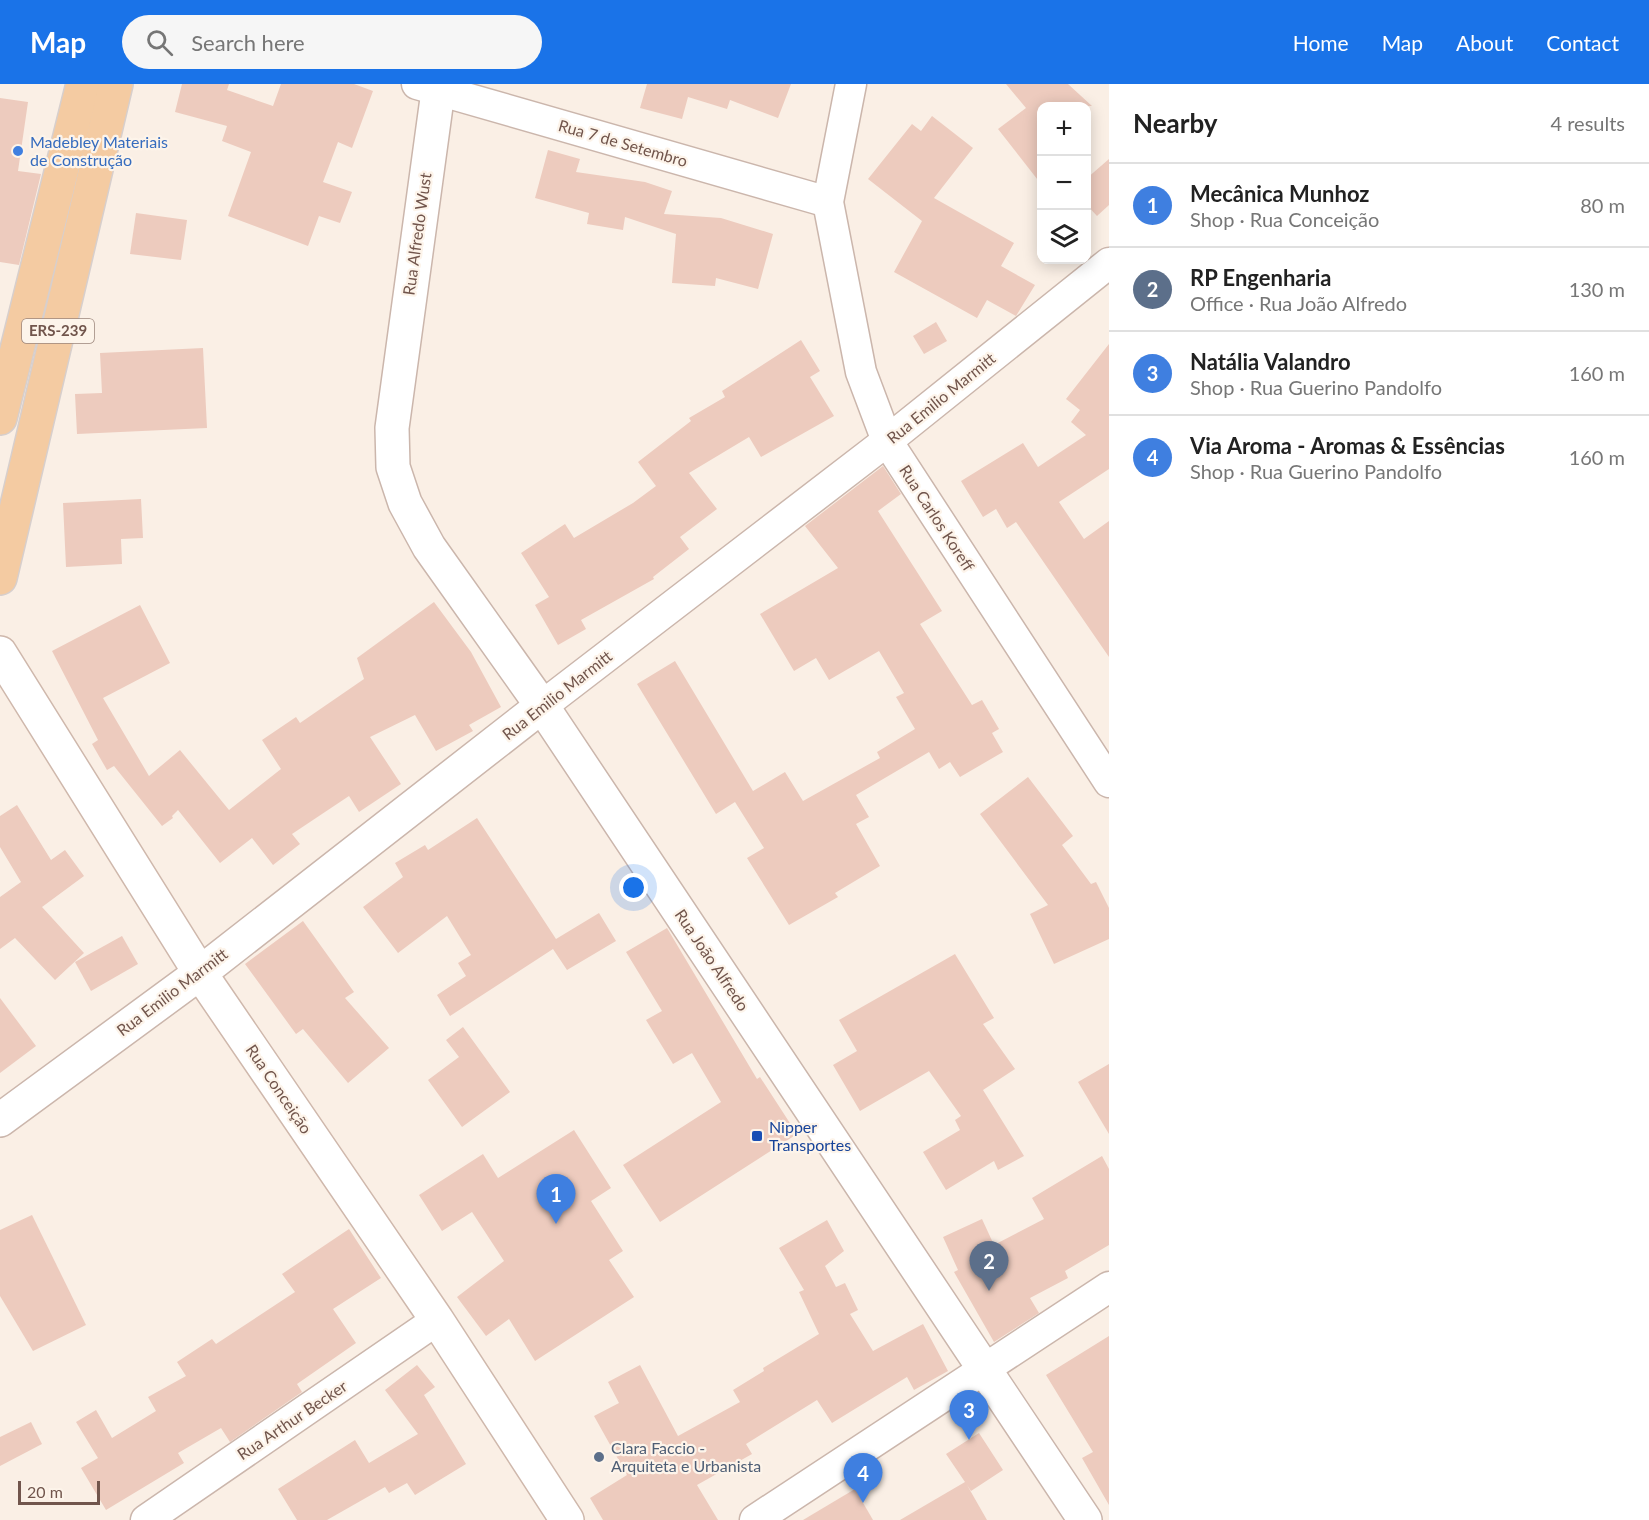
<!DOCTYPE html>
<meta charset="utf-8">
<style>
body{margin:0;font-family:Lato,sans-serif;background:#f6f6f6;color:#222}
.controls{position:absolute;right:18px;top:18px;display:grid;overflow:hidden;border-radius:12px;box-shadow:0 3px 15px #0003}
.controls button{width:54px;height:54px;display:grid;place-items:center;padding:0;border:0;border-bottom:2px solid #e0e0e0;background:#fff;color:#222;font:30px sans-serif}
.scale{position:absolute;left:18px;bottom:15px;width:82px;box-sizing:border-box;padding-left:6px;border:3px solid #71554c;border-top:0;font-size:16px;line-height:21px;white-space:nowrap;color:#71554c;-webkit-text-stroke:4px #fdf4ea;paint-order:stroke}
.you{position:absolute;left:634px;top:804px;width:21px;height:21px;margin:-15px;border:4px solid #fff;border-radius:50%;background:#1a73e8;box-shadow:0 0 0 9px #1a73e833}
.badge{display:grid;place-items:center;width:39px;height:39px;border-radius:50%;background:#1a73e8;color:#fff;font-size:20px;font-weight:700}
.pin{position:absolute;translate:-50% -50px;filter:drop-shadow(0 2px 3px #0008)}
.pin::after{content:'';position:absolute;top:32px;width:21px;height:18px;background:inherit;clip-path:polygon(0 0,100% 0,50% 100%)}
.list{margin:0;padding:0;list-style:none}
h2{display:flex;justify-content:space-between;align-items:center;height:78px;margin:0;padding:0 24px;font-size:26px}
h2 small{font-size:20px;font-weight:400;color:#767676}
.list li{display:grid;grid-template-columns:39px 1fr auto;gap:18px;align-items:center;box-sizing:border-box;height:84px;padding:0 24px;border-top:2px solid #e0e0e0}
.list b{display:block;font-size:22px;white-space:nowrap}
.list p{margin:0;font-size:20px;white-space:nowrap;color:#767676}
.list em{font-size:20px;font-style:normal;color:#767676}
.icon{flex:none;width:33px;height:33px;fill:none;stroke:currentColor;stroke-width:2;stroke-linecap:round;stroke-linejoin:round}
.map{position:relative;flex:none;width:1109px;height:1436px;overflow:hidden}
header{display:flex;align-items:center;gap:36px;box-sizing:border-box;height:84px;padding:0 30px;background:#1a73e8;color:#fff}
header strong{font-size:28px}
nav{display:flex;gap:33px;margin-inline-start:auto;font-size:21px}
.search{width:420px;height:54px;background:#f6f6f6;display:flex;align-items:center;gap:15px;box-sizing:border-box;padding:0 21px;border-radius:33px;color:#767676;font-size:22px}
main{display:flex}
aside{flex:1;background:#fff}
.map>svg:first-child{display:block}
</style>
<header>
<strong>Map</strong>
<div class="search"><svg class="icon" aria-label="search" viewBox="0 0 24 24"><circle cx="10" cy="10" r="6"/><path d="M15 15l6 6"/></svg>Search here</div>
<nav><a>Home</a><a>Map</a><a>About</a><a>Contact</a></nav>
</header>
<main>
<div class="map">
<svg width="1109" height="1436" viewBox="0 0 1109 1436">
<rect width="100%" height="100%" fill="#faefe5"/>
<g fill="#edcbbe">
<path d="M182 0H229L227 6 273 22 281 0H354L373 7 352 64 338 58 323 98 352 108 340 139 319 132 308 162 228 132 251 68 222 57 227 42 175 28Z"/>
<path d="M647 0H791L778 34 730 16 727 25 688 13 682 35 640 24Z"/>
<path d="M1006 0H1068L1092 22H1041V100L998 45 1026 24Z"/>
<path d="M0 14 28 18 18 87 41 90 19 181 0 178Z"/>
<path d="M932 32 973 64 934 114 1014 159 1001 182 1035 201 1016 232 987 216 977 234 894 188 922 137 868 95 912 40 921 47Z"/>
<path d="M548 66 580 75 576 88 645 98 672 107 664 130 721 134 773 150 758 205 716 194 715 202 672 199 676 150 625 133 623 146 587 140 589 129 535 114Z"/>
<path d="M1109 75V121L1097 132 1086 120V95Z"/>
<path d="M136 129 187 136 181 176 130 170Z"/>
<path d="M936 238 947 257 924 270 913 252Z"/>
<path d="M801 256 820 287 810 293 834 332 761 373 749 353 689 389 717 425 680 453 689 465 653 493 654 495 581 536 586 545 558 561 535 521 549 513 521 469 565 440 574 454 633 419 656 402 638 378 691 337 689 334 725 313 722 307Z"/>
<path d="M1109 260V385L1059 418 1084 455 1109 437V573L1016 438 1007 444 996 425 983 433 961 397 1023 359 1038 383 1086 351 1071 338 1080 326 1066 315Z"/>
<path d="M203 264 207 344 77 350 75 310 102 309 100 269Z"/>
<path d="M883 382 901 410 878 427 942 527 920 540 972 621 982 616 999 645 992 649 1003 668 960 693 950 678 939 685 929 668 856 711 869 733 856 740 880 782 835 809 838 813 789 841 747 774 764 764 735 718 716 730 637 600 675 577 753 707 785 688 803 717 880 674 877 668 915 645 896 613 904 609 879 567 829 596 816 574 794 587 760 530 838 484 805 442Z"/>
<path d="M141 415 143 454 121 455 122 480 66 483 63 419Z"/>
<path d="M434 518 471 568 501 623 469 641 473 647 436 667 415 631 370 653 401 700 359 728 349 712 292 750 300 760 273 781 252 754 220 779 178 726 172 732 173 734 162 742 114 682 107 686 92 660 98 656 52 567 140 521 170 579 103 614 149 692 180 666 229 726 281 685 262 656 296 633 300 639 364 595 357 574Z"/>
<path d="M1028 693 1073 752 1062 761 1091 800 1096 798 1109 824V855L1054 880 1030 830 1048 821 980 730Z"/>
<path d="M17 721 51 776 65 766 84 792 42 823 84 869 55 896 15 854 0 865V813L21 798 0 763V732Z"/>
<path d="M477 734 556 855 599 829 616 857 567 886 553 865 450 932 437 911 466 892 458 879 471 871 447 832 398 869 363 823 403 793 395 779 425 761 428 766Z"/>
<path d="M303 837 354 908 345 914 389 964 348 999 303 945 296 950 245 880Z"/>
<path d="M667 844 757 995 760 993 797 1050 660 1138 623 1081 721 1018 692 969 673 980 646 936 662 927 626 868Z"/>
<path d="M122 852 138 880 91 907 75 878Z"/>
<path d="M955 870 994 934 983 940 1015 985 983 1006 1024 1072 998 1086 994 1077 946 1106 923 1068 960 1046 955 1036 961 1032 929 987 860 1027 833 981 857 967 839 936Z"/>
<path d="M0 914 36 962 0 989Z"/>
<path d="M463 943 510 1008 462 1043 428 996 459 973 446 956Z"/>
<path d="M1109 980V1050L1078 998Z"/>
<path d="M574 1046 611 1104 591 1117 623 1167 609 1176 634 1213 535 1277 509 1235 486 1252 457 1213 504 1177 472 1128 442 1147 419 1111 483 1070 498 1094Z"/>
<path d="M1102 1072 1109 1085V1161L1065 1187 1068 1194 1030 1214 1039 1229 994 1258 954 1188 958 1186 943 1153 982 1135 994 1161 1044 1135 1032 1114Z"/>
<path d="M32 1131 86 1241 33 1267 0 1212V1146Z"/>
<path d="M827 1136 844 1167 825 1182 836 1203 845 1199 858 1226 850 1230 873 1267 923 1240 948 1287 914 1306 907 1293 832 1339 817 1316 746 1360 752 1370 697 1401 718 1436H603L590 1414 627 1391 594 1332 619 1319 608 1298 640 1281 678 1352 740 1318 733 1306 764 1287 763 1284 819 1250 799 1208 804 1206 779 1164Z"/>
<path d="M349 1145 381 1194 333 1225 356 1259 297 1300 302 1308 230 1358 221 1344 178 1369 184 1379 106 1426 81 1384 98 1374 76 1338 96 1326 112 1354 156 1327 148 1313 186 1292 177 1278 212 1255 216 1260 295 1208 282 1190Z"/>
<path d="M1109 1252V1421L1082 1374 1093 1368 1046 1291Z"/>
<path d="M417 1281 435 1303 424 1311 466 1380 415 1411 407 1399 389 1409 385 1403 327 1436H297L278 1405 355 1356 369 1379 418 1350 385 1306Z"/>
<path d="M31 1338 42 1360 0 1382V1353Z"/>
<path d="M979 1349 1003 1386 971 1407 967 1401 987 1436H900L965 1398 946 1370Z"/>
<path d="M855 1405 873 1436H803Z"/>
</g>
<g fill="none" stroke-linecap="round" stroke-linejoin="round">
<defs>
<g id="minor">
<path d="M417 0 828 118"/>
<path d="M851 0 828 118 861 288 887 357 1109 698"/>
<path d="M542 622 887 357 1109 179"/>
<path d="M146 1436 437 1236"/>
<path d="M755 1436 1109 1203"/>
</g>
<g id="tertiary">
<path d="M439 0 392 344 393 383 405 419 429 463 542 622 1085 1436"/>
<path d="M0 1036 200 889 542 622"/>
</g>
<path id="secondary" d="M0 569 200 889 437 1236 567 1436"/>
<g id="primary">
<path d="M0 334 83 0"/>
<path d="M0 494 116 0"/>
</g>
</defs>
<use href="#minor" stroke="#cbb6ac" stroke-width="33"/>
<use href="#tertiary" stroke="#cbb6ac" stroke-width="36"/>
<use href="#secondary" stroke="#cfb8ac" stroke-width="36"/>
<use href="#primary" stroke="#d7cfcd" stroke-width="36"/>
<use href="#minor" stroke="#fff" stroke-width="30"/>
<use href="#tertiary" stroke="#fff" stroke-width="33"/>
<use href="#secondary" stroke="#fff" stroke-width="33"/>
<use href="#primary" stroke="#f4cba2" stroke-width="33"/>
</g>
<circle fill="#3f7fe0" stroke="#fdf4ea" stroke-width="2" cx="18" cy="67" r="6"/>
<rect fill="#1a4fb4" stroke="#fdf4ea" stroke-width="2" x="751" y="1046" width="12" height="12" rx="3"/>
<circle fill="#5c6f8a" stroke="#fdf4ea" stroke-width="2" cx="599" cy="1373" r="6"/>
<g text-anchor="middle" stroke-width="4.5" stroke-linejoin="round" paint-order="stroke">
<rect fill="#fdf4ea" stroke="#9b857b" stroke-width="1.5" x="22" y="235" width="72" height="24" rx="4.5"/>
<g font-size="15" font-weight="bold" fill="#71554c">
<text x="58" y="252">ERS-239</text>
</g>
<g font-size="16" fill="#366cbe" stroke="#fdf4ea" text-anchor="start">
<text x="30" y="64">Madebley Materiais<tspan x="30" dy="18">de Construção</tspan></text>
</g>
<g font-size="16" fill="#71554c" stroke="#fdf4ea">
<text transform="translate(623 59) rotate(16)" y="6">Rua 7 de Setembro</text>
<text transform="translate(417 150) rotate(-82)" y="6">Rua Alfredo Wust</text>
<text transform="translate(941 314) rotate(-39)" y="6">Rua Emilio Marmitt</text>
<text transform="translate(937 434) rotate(57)" y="6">Rua Carlos Koreff</text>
<text transform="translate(557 611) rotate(-38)" y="6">Rua Emilio Marmitt</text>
<text transform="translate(712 876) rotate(56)" y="6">Rua João Alfredo</text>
<text transform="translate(172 908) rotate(-37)" y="6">Rua Emilio Marmitt</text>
<text transform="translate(279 1005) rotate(56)" y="6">Rua Conceição</text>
<text transform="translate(292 1336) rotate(-34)" y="6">Rua Arthur Becker</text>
</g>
<g font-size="16" fill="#164399" stroke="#fdf4ea" text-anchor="start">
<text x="769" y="1049">Nipper<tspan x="769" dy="18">Transportes</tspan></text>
</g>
<g font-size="16" fill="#4e5e75" stroke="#fdf4ea" text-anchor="start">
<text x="611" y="1370">Clara Faccio -<tspan x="611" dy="18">Arquiteta e Urbanista</tspan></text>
</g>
</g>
</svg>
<div class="controls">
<button>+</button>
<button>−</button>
<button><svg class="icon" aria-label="layers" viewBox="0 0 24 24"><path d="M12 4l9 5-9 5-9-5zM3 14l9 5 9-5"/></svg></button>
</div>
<div class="scale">20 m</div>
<div class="you"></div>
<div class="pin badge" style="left:556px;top:1140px;background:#3f7fe0">1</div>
<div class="pin badge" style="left:989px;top:1207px;background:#5c6f8a">2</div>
<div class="pin badge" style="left:969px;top:1356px;background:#3f7fe0">3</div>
<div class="pin badge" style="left:863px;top:1419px;background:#3f7fe0">4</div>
</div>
<aside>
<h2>Nearby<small>4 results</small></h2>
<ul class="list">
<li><span class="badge" style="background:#3f7fe0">1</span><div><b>Mecânica Munhoz</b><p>Shop · Rua Conceição</p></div><em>80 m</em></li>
<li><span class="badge" style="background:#5c6f8a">2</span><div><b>RP Engenharia</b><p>Office · Rua João Alfredo</p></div><em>130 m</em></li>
<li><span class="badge" style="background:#3f7fe0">3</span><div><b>Natália Valandro</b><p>Shop · Rua Guerino Pandolfo</p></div><em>160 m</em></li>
<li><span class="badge" style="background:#3f7fe0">4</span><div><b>Via Aroma - Aromas &amp; Essências</b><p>Shop · Rua Guerino Pandolfo</p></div><em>160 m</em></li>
</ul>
</aside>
</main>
